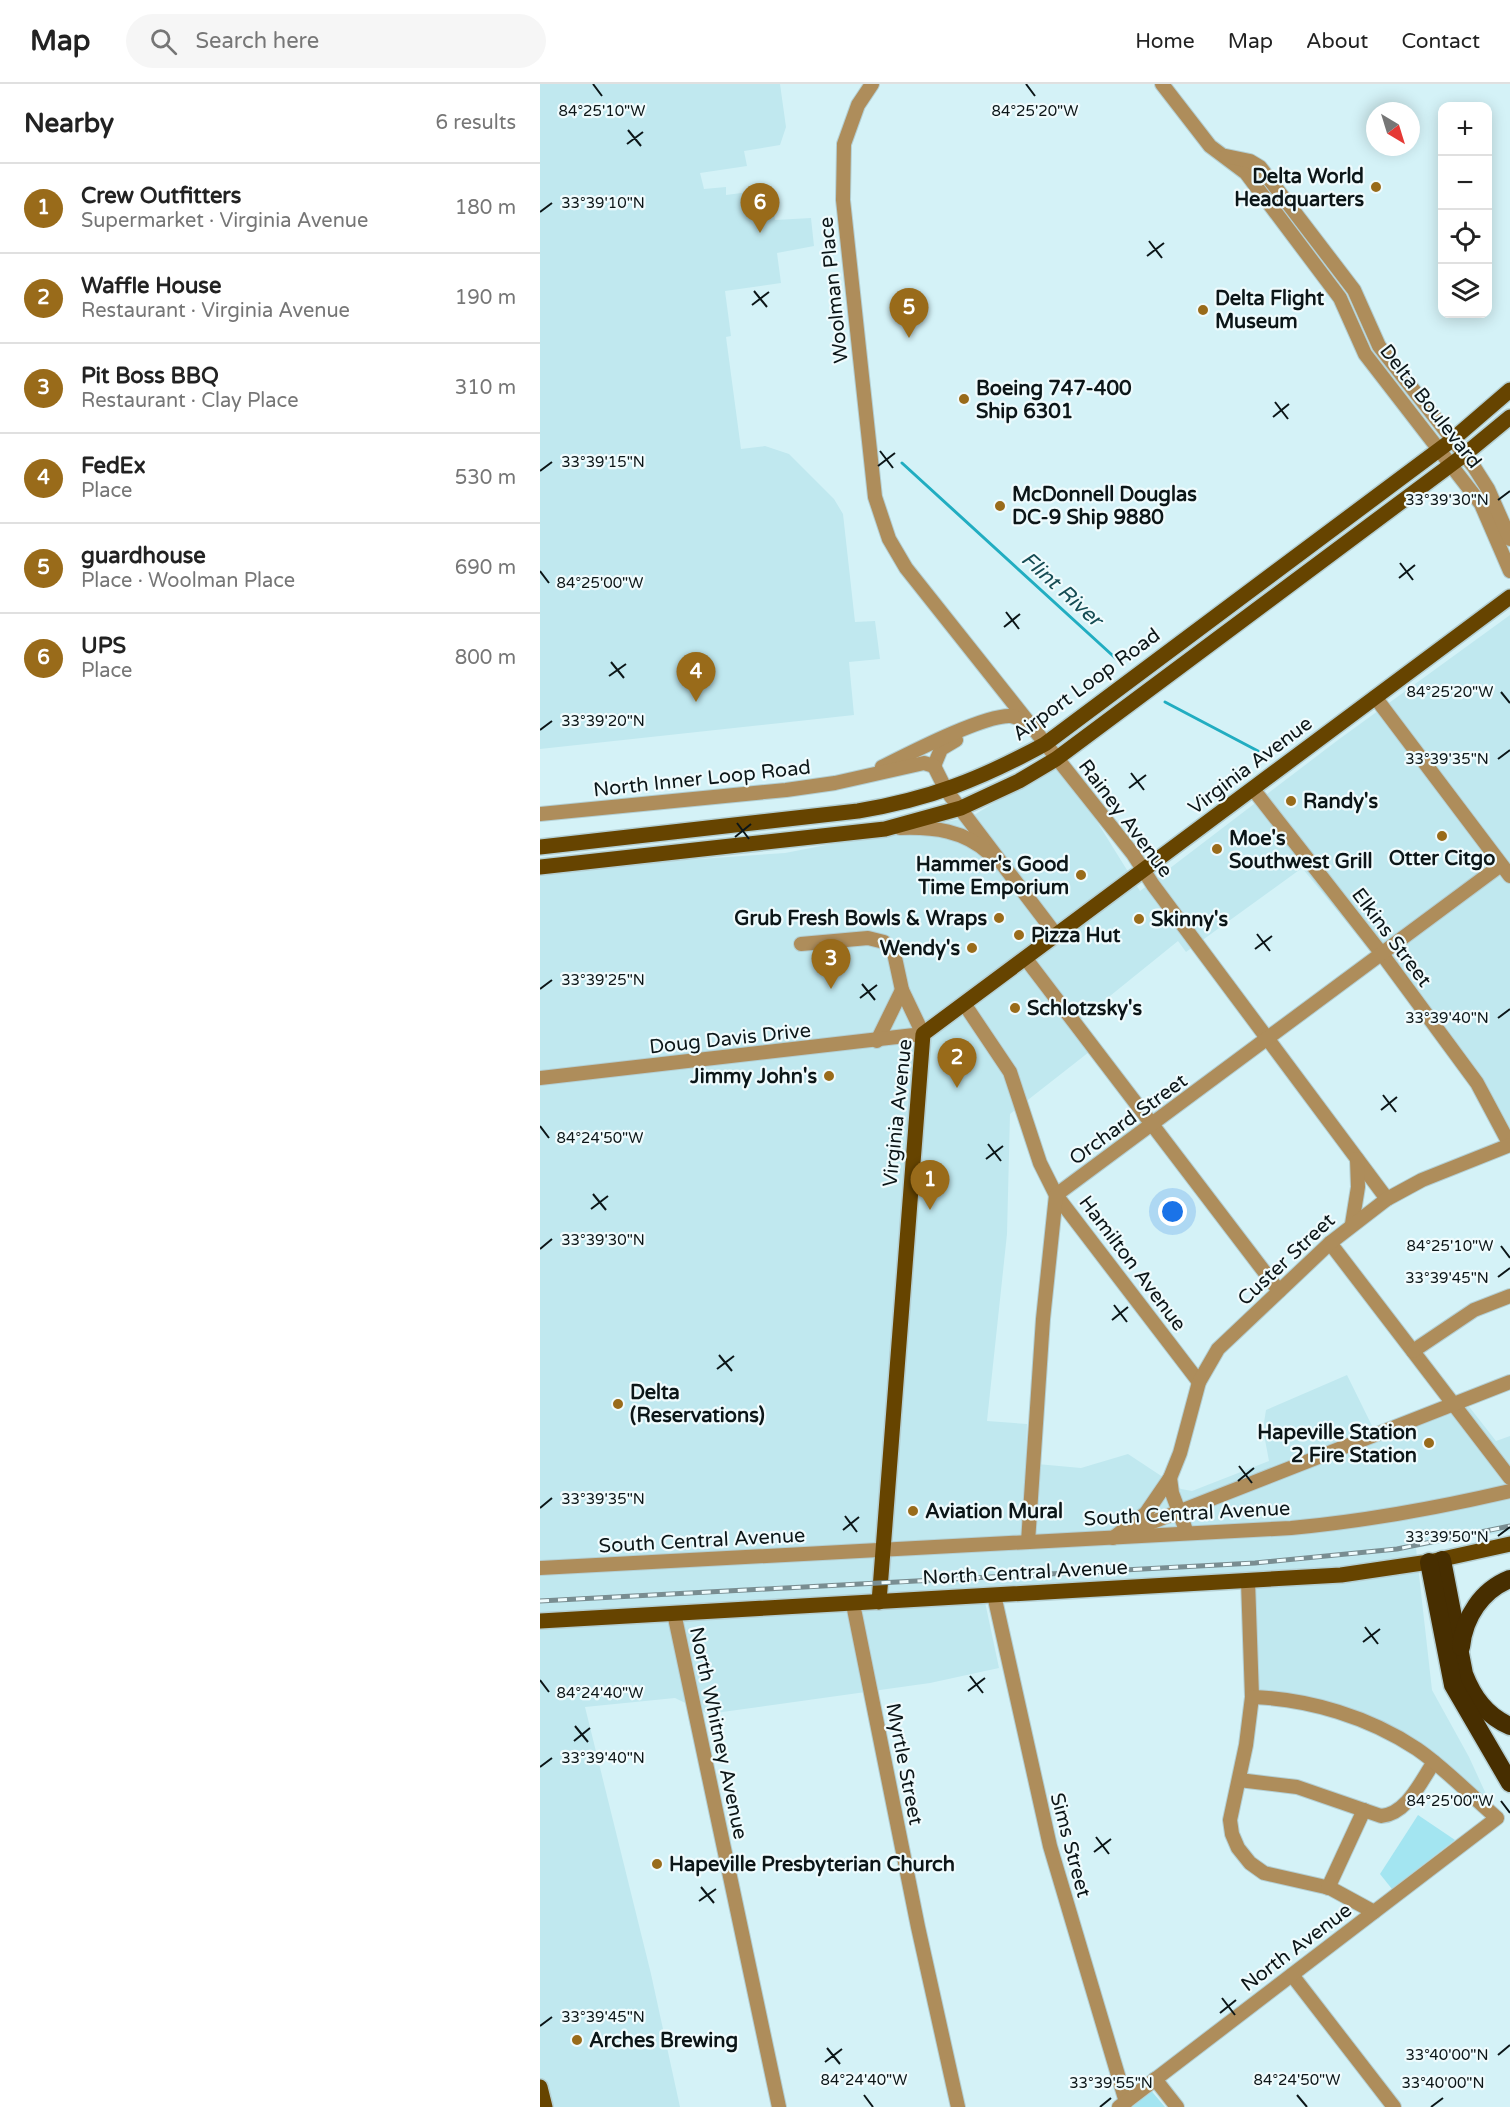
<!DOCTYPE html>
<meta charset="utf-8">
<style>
body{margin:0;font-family:"Varela Round",sans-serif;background:#f6f6f6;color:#222}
.controls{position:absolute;right:18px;top:18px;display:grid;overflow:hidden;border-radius:12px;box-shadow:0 3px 15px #0003}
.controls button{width:54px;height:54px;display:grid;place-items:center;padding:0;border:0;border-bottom:2px solid #e0e0e0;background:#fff;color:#222;font:30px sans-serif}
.compass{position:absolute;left:826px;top:18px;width:54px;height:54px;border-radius:50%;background:#fff;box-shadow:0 3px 15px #0003;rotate:142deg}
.you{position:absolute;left:633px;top:1128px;width:21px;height:21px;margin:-15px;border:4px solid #fff;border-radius:50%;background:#1a73e8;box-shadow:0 0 0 9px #1a73e833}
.badge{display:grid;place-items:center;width:39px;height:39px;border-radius:50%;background:#996b1a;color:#fff;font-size:20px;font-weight:700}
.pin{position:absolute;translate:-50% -50px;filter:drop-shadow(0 2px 3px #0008)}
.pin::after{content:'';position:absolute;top:32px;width:21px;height:18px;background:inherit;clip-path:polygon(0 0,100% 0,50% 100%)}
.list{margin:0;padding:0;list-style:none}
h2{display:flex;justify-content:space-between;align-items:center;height:78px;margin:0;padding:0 24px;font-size:26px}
h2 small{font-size:20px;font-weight:400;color:#767676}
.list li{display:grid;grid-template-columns:39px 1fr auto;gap:18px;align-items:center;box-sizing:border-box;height:90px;padding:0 24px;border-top:2px solid #e0e0e0}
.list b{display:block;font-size:22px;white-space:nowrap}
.list p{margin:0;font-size:20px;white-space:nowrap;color:#767676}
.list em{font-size:20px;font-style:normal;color:#767676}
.icon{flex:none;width:33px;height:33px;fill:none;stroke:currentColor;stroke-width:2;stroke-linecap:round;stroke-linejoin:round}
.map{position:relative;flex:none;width:970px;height:2023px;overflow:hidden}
header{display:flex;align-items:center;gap:36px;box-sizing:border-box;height:84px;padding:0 30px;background:#fff;border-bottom:2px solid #e0e0e0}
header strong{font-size:28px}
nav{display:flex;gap:33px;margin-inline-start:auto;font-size:21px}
.search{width:420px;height:54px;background:#f6f6f6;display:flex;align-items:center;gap:15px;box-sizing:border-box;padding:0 21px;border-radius:33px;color:#767676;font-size:22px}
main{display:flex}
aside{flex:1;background:#fff}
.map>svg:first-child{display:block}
</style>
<header>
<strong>Map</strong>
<div class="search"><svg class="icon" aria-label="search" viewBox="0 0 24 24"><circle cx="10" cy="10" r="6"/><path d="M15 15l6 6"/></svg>Search here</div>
<nav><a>Home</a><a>Map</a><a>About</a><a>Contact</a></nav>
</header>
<main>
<aside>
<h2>Nearby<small>6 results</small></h2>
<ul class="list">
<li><span class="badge">1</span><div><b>Crew Outfitters</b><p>Supermarket · Virginia Avenue</p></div><em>180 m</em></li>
<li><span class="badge">2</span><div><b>Waffle House</b><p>Restaurant · Virginia Avenue</p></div><em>190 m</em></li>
<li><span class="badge">3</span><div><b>Pit Boss BBQ</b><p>Restaurant · Clay Place</p></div><em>310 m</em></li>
<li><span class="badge">4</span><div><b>FedEx</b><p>Place</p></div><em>530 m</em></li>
<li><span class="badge">5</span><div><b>guardhouse</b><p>Place · Woolman Place</p></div><em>690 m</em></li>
<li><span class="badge">6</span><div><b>UPS</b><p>Place</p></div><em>800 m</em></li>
</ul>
</aside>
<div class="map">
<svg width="970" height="2023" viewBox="0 0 970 2023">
<rect width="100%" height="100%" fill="#d4f2f7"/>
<g fill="#c0e8ef">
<path d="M0 0H240L246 43 240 61 204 67 207 82 160 89 164 105 186 103V111L231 105 235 136 271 134 274 162 237 169 241 199 185 207 191 252 186 253 201 365 225 362 249 370 294 415 303 430 315 538 335 537 340 575 309 578 314 631 0 665Z"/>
<path d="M970 531V1048L843 882 762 784 646 868 638 857 539 937 558 961 470 1030 467 1150 447 1337 487 1340 486 1379 541 1384 588 1370 641 1405 652 1407 729 1377 723 1345 726 1326 807 1291 838 1354 927 1320 956 1357 970 1352V1447L876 1464 892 1606 929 1673 957 1734 851 1650 707 1607 701 1503 445 1518 459 1584 390 1599 168 1630 135 1614 45 1623 111 1890 140 2023H0V786L245 769 431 733 520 678 600 807 798 656Z"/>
</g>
<g fill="#a3e5f1">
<path d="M878 1731 915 1756 852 1805 840 1790Z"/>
<path d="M608 2003 625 2023H583Z"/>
</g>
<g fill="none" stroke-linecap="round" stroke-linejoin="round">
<g stroke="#21adc1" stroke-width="3">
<path d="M362 379 583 581"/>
<path d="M625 618 718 667"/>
</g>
<defs>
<g id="minor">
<path d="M332 0 318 21 304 60 303 116 335 413 349 455 366 484 593 770 613 801 847 1115"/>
<path d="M622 0 670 62 706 89 800 214 825 270 941 420 970 487"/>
<path d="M686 72 710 77 720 83 814 206 839 262 934 383 948 405 970 455"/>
<path d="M835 613 970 792"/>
<path d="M394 682 406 706 517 852"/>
<path d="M394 682 401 665 416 656"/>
<path d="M342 683C368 670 445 630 471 632 478 633 482 637 488 640"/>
<path d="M713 705 842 870 937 999 970 1061"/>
<path d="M0 730 246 706 295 699 384 679 394 682"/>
<path d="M360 744C394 743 424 746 450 770"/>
<path d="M486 875 739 1207"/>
<path d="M425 921 470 988 500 1079 516 1111 659 1298"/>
<path d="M337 957 362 906"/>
<path d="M0 994 383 950 362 906 354 869 344 858 328 854 261 860"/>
<path d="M812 1140 818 1103 817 1075"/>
<path d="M790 1159 970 1394"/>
<path d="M873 1267 934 1226 970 1212"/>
<path d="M630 1394 632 1409 647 1449"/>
<path d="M592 1446 970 1298"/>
<path d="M573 1454 606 1429 630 1394 640 1369 659 1298 678 1265 790 1159 847 1115 882 1096 970 1061"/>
<path d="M488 1458 503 1235 516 1111 961 781"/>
<path d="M0 1484 751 1444C826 1437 897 1424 970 1407"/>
<path d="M708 1497 712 1613 706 1661 690 1736 692 1750 698 1764 710 1779 724 1789 790 1804 834 1828"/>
<path d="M454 1511 510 1762 586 2018"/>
<path d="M313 1520 378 1843 418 2023"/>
<path d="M134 1529 239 2023"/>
<path d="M699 1696 757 1703 841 1732C867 1730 881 1697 894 1678"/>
<path d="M788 1804 824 1726"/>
<path d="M752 1891 854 2023"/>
<path d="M615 1995 637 2023"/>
<path d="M579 2023 957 1734C930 1711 906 1685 877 1665 829 1633 769 1615 712 1613"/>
</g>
<g id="major">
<path d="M0 763 318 727C390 715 441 695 505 660L912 356 970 306"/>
<path d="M0 783 345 745 421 724 479 697 516 675 924 371 970 333"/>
<path d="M339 1518 383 950 970 513"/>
<path d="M0 1537 801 1491 889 1478 970 1460"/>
<path d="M0 2003 5 2023"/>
</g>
<g id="highway">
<path d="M902 1476 924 1590C933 1613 946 1632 970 1642"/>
<path d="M889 1478 913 1601 970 1699"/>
<path d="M921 1563C924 1533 942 1506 970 1495"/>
</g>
</defs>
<use href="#minor" stroke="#b4cfd3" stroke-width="16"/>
<use href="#major" stroke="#b4cfd3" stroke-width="18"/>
<use href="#highway" stroke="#b4cfd3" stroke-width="21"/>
<use href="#minor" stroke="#ae8d5b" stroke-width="14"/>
<use href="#major" stroke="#640" stroke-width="15"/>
<use href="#highway" stroke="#472e00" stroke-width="18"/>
<defs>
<path id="rail" d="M0 1517 715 1479 857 1465 970 1442"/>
</defs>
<use href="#rail" stroke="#798d91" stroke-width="5"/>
<use href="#rail" stroke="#effbfd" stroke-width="3" stroke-dasharray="9" stroke-linecap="butt"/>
</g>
<path fill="none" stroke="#0c1618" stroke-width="2" d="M53 0 62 12M486 0 495 12M88 46 101 62M87 60 103 48M0 128 12 119M609 157 622 174M607 172 624 159M214 207 227 223M212 221 229 208M735 318 748 335M733 333 749 320M340 367 353 384M338 382 355 369M0 387 12 378M958 416 970 407M860 479 873 496M0 487 9 499M859 494 875 481M466 528 479 545M464 543 480 530M71 578 84 594M69 592 86 580M961 608 970 619M0 646 12 637M958 675 970 666M591 689 604 706M589 704 606 691M197 739 209 755M195 753 211 740M717 850 730 867M715 865 732 852M322 900 335 916M0 905 12 896M320 914 337 901M958 934 970 925M843 1011 856 1028M841 1026 857 1013M0 1042 9 1054M448 1060 461 1077M446 1075 463 1062M53 1110 66 1126M51 1125 68 1112M961 1162 970 1174M0 1165 12 1155M958 1193 970 1184M574 1221 587 1238M572 1236 588 1223M179 1271 192 1287M177 1285 194 1272M699 1382 712 1399M698 1397 714 1384M0 1424 12 1414M305 1432 317 1448M303 1446 319 1433M958 1452 970 1443M825 1543 838 1560M823 1558 840 1545M430 1592 443 1609M0 1596 9 1608M428 1607 445 1594M35 1642 48 1658M34 1657 50 1644M0 1683 12 1674M961 1717 970 1729M556 1753 569 1770M554 1768 571 1755M161 1803 174 1819M159 1817 176 1805M682 1914 695 1931M680 1929 696 1916M0 1942 12 1933M287 1964 300 1980M958 1971 970 1961M285 1978 302 1965M324 2011 333 2023M757 2011 767 2023M560 2023 571 2014M891 2023 903 2014"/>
<g fill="#996b1a" stroke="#effbfd" stroke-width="2">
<circle cx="836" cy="103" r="6"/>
<circle cx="663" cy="226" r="6"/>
<circle cx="424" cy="315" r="6"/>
<circle cx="460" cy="422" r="6"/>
<circle cx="751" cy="717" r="6"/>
<circle cx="902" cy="752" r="6"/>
<circle cx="677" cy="765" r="6"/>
<circle cx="541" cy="791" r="6"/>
<circle cx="459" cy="834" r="6"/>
<circle cx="599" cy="835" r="6"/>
<circle cx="479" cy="851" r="6"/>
<circle cx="432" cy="864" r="6"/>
<circle cx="475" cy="924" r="6"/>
<circle cx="289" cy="992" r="6"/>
<circle cx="78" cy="1320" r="6"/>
<circle cx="889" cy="1359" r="6"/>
<circle cx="373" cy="1427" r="6"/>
<circle cx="117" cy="1780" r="6"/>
<circle cx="37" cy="1956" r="6"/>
</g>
<g text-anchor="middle" stroke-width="4.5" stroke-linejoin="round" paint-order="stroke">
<g font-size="20" font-weight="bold" fill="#0c1618" stroke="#effbfd" text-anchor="start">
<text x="824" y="99" text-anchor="end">Delta World<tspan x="824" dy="23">Headquarters</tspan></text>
<text x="675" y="221">Delta Flight<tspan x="675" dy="23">Museum</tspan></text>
<text x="436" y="311">Boeing 747-400<tspan x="436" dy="23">Ship 6301</tspan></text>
<text x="472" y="417">McDonnell Douglas<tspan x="472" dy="23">DC-9 Ship 9880</tspan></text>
<text x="763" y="724">Randy's</text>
<text x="689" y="761">Moe's<tspan x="689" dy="23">Southwest Grill</tspan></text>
<text x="902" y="781" text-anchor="middle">Otter Citgo</text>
<text x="529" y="787" text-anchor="end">Hammer's Good<tspan x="529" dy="23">Time Emporium</tspan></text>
<text x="447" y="841" text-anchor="end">Grub Fresh Bowls &amp; Wraps</text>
<text x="611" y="842">Skinny's</text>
<text x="491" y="858">Pizza Hut</text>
<text x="420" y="871" text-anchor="end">Wendy's</text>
<text x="487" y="931">Schlotzsky's</text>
<text x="277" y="999" text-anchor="end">Jimmy John's</text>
<text x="90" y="1315">Delta<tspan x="90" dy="23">(Reservations)</tspan></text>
<text x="877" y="1355" text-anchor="end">Hapeville Station<tspan x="877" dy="23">2 Fire Station</tspan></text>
<text x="385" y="1434">Aviation Mural</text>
<text x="129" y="1787">Hapeville Presbyterian Church</text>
<text x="49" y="1963">Arches Brewing</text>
</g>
<g font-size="20" fill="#0c1618" stroke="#effbfd">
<text transform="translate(293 206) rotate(-96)" y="7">Woolman Place</text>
<text transform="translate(891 322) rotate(52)" y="7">Delta Boulevard</text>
<text transform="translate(546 600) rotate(-36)" y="7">Airport Loop Road</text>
<text transform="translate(710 681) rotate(-37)" y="7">Virginia Avenue</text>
<text transform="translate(162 694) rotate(-6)" y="7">North Inner Loop Road</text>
<text transform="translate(586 734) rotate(53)" y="7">Rainey Avenue</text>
<text transform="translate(852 853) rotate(53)" y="7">Elkins Street</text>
<text transform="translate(190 954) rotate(-6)" y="7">Doug Davis Drive</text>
<text transform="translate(357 1029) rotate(-84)" y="7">Virginia Avenue</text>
<text transform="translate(588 1035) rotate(-36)" y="7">Orchard Street</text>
<text transform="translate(746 1175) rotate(-43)" y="7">Custer Street</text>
<text transform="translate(593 1179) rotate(53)" y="7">Hamilton Avenue</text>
<text transform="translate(647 1429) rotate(-3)" y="7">South Central Avenue</text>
<text transform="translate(162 1456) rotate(-3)" y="7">South Central Avenue</text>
<text transform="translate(485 1488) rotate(-3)" y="7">North Central Avenue</text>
<text transform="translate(179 1649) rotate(78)" y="7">North Whitney Avenue</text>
<text transform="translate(365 1680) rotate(79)" y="7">Myrtle Street</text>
<text transform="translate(531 1761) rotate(75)" y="7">Sims Street</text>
<text transform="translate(756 1863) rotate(-37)" y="7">North Avenue</text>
</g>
<g font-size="21" font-style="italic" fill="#154c54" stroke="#effbfd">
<text transform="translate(522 505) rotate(42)" y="7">Flint River</text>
</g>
</g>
<g font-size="15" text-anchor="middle" fill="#0c1618" stroke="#effbfd" stroke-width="4.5" stroke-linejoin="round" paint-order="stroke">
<text x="62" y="32">84°25'10"W</text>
<text x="495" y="32">84°25'20"W</text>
<text x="63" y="124">33°39'10"N</text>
<text x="63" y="383">33°39'15"N</text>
<text x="907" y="421">33°39'30"N</text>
<text x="60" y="504">84°25'00"W</text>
<text x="910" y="613">84°25'20"W</text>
<text x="63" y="642">33°39'20"N</text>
<text x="907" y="680">33°39'35"N</text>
<text x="63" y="901">33°39'25"N</text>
<text x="907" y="939">33°39'40"N</text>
<text x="60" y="1059">84°24'50"W</text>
<text x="63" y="1161">33°39'30"N</text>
<text x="910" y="1167">84°25'10"W</text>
<text x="907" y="1199">33°39'45"N</text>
<text x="63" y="1420">33°39'35"N</text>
<text x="907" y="1458">33°39'50"N</text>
<text x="60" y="1614">84°24'40"W</text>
<text x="63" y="1679">33°39'40"N</text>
<text x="910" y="1722">84°25'00"W</text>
<text x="63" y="1938">33°39'45"N</text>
<text x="907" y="1976">33°40'00"N</text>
<text x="324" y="2001">84°24'40"W</text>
<text x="757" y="2001">84°24'50"W</text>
<text x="571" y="2004">33°39'55"N</text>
<text x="903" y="2004">33°40'00"N</text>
</g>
</svg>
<div class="controls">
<button>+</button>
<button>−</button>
<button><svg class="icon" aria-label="locate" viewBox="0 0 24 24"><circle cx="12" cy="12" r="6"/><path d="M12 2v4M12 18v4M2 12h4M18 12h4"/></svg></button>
<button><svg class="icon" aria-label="layers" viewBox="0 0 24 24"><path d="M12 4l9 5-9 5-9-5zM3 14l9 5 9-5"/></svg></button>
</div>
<svg class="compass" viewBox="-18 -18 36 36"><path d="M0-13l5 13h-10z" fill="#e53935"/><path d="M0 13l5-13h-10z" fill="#767676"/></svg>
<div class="you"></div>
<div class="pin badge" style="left:390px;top:1126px">1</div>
<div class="pin badge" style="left:417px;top:1004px">2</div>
<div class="pin badge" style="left:291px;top:905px">3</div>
<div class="pin badge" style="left:156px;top:618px">4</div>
<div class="pin badge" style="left:369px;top:254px">5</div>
<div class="pin badge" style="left:220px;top:149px">6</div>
</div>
</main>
